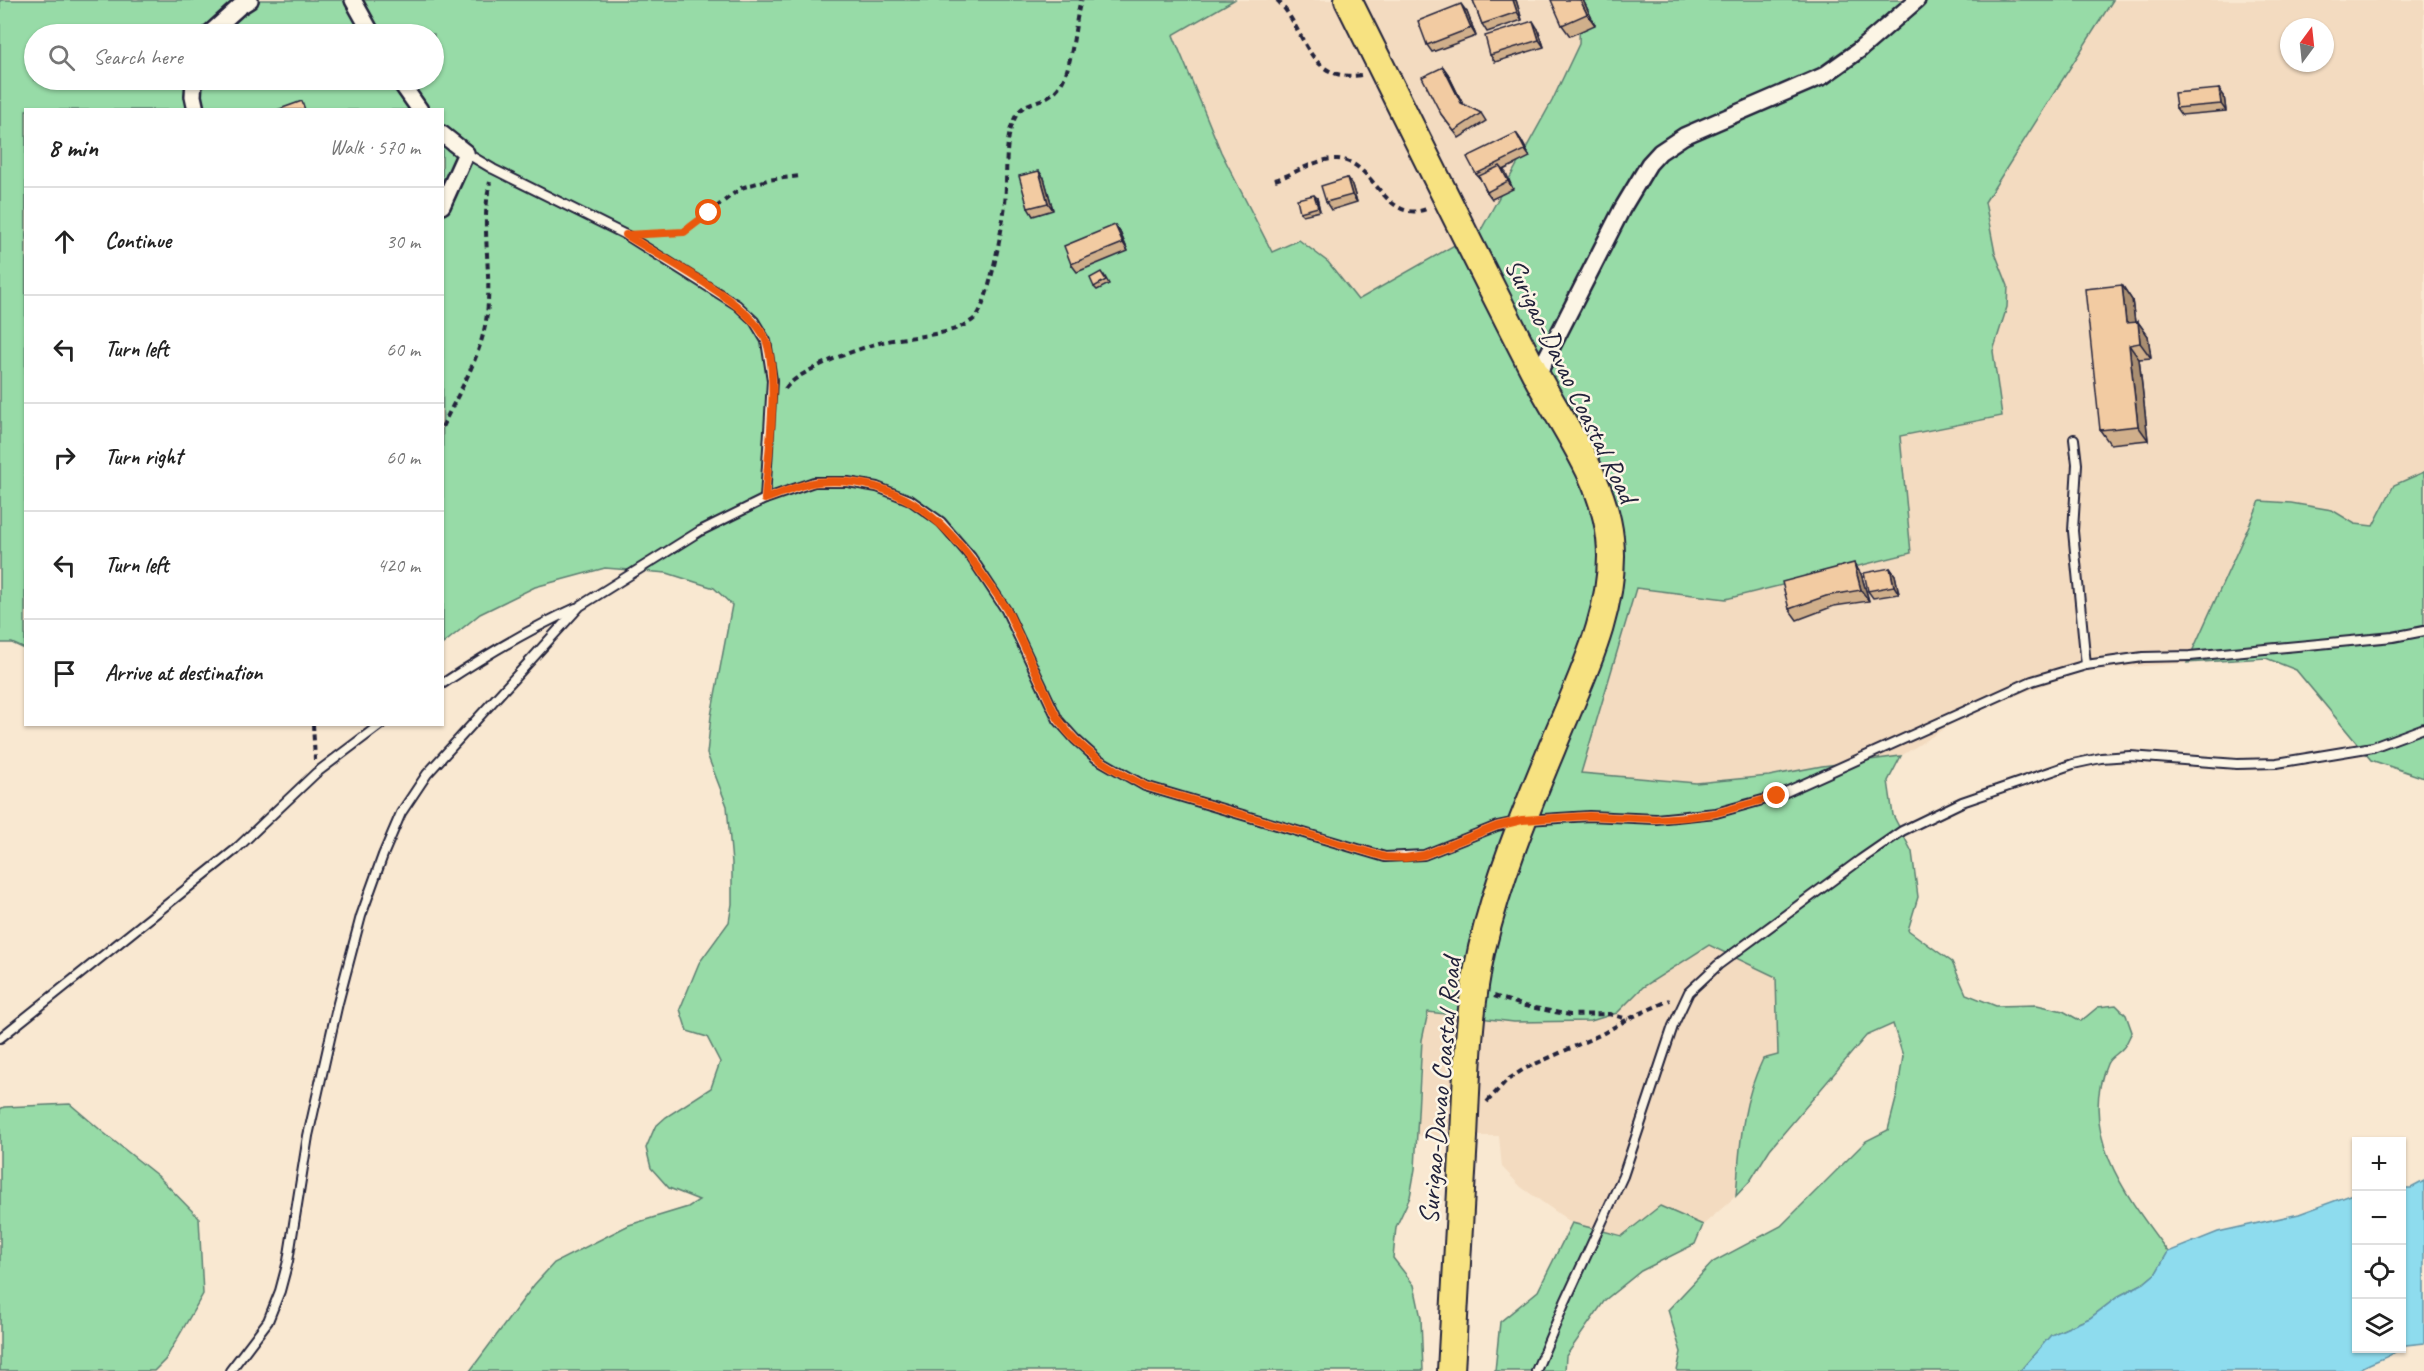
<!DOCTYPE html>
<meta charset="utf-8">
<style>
body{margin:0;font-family:Caveat,sans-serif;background:#f2f2f2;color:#222}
.controls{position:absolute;right:18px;bottom:18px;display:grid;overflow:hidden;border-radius:0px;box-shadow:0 2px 4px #0004}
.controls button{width:54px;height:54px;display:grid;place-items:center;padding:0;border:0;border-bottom:2px solid #e0e0e0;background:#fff;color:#222;font:30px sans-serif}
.compass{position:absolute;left:2280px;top:18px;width:54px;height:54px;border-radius:50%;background:#fff;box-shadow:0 2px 4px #0004;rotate:15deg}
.stop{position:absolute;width:18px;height:18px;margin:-14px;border:4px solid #ea580c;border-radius:50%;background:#fff}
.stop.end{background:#ea580c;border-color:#fff;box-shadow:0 2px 6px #0008}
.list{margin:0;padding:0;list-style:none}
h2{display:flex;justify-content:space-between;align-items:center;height:78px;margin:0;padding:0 24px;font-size:26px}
h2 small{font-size:20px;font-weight:400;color:#767676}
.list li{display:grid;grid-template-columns:39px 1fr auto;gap:18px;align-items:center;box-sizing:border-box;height:108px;padding:0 24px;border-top:2px solid #e0e0e0}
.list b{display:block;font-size:22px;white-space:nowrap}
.list em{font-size:20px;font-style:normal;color:#767676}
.icon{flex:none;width:33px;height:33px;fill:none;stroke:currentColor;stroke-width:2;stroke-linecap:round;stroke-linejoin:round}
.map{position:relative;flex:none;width:2424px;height:1371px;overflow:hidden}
.search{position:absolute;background:#fff;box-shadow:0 2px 4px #0004;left:24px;top:24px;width:420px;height:66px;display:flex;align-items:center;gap:15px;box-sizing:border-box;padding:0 21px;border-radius:33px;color:#767676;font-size:22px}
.panel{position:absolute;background:#fff;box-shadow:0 2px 4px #0004;left:24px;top:108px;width:420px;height:618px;border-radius:0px}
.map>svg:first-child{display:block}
</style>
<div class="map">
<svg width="2424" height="1371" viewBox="0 0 2424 1371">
<rect width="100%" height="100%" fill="#f9e8d1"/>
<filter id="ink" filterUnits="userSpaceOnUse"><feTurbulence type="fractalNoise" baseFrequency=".0167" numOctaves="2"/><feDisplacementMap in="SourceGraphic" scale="12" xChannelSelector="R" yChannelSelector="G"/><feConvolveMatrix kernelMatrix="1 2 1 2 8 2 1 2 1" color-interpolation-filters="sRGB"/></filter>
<g filter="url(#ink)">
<g fill="#f3dbc0" fill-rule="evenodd">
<path d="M1234 0H1577L1580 6 1579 44 1552 101 1481 230 1358 300 1328 262 1272 252 1221 152 1173 34Z"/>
<path d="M2113 0H2424V472L2394 485 2373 526 2355 524 2332 510 2260 501 2187 663 2085 670 2019 694 1953 723 1901 756 1822 766 1769 776 1696 783 1580 773 1636 588 1726 599 1911 553 1900 436 2002 416 1993 351 2007 307 2008 286 1995 253 1985 202ZM2289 27H2325V63H2289Z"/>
<path d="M1709 945 1776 976 1778 1055 1742 1120 1736 1196 1703 1225 1660 1206 1622 1236 1572 1223 1521 1187 1502 1167 1499 1136H1416L1421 1087 1422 1040 1428 1011 1514 1022 1591 1021 1617 1013 1643 987Z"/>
</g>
<g fill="#97dba7" stroke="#5c7e71" stroke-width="1.5" fill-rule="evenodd">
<path d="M0 0H1234L1173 35 1221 152 1272 252 1299 240 1328 262 1358 300 1481 230 1552 101 1579 44 1580 6 1577 0H2113L1985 202 1995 253 2008 286 2007 307 1993 351 2002 416 1900 436 1911 553 1726 599 1636 588 1581 773 1696 783 1769 776 1822 766 1901 756 1888 781 1893 815 1912 852 1918 897 1908 930 1952 962 1966 994 1996 1006 2037 1005 2063 1011 2081 1021 2098 1007 2116 1005 2126 1015 2132 1032C2129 1037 2127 1044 2123 1048 2118 1054 2110 1057 2107 1064 2077 1134 2128 1198 2168 1252L2156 1273 2144 1283 2119 1296 2090 1318 2051 1335 2020 1371H1677L1681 1352 1668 1310 1713 1262 1781 1226 1866 1141 1888 1130 1897 1095 1903 1056 1893 1024 1866 1036 1770 1149 1750 1181 1736 1196C1740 1147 1741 1104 1763 1059L1778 1055 1776 977 1709 945 1643 987 1617 1013 1591 1021 1514 1022 1428 1012 1422 1040 1415 1169 1410 1197 1396 1227 1393 1258 1414 1285 1421 1318 1423 1371H470L534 1285 554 1263 629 1225 688 1207 699 1200 669 1188 651 1168 646 1148 655 1127 666 1117 711 1088 720 1062 707 1037 687 1031 680 1009 699 963 729 922 732 904V863L727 806 707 754 711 716 732 605 714 588 667 573 605 568 535 587 480 614 443 644 442 110H26L25 649 12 643H0ZM34 34H434V80H34Z"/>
<path d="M2424 472V778L2371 760 2296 670 2266 658 2187 663 2260 501 2291 503 2332 510 2355 524 2373 526 2394 485Z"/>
<path d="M70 1104 104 1133 158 1176 199 1218 203 1294 165 1360 154 1371H0V1109L4 1107Z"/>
<path d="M1660 1206 1703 1225 1695 1244 1641 1271 1605 1300 1566 1356 1565 1371H1495L1500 1322 1538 1291 1572 1223 1622 1236Z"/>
</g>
<g fill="#8edcee" stroke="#6392a6" stroke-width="1.5">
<path d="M2424 1181V1343L2406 1345 2402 1348V1188H2411Z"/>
<path d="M2356 1193V1348H2401C2385 1361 2374 1359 2357 1371H2020L2051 1335 2090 1318 2119 1296 2144 1283 2156 1273 2168 1252 2218 1232 2299 1214Z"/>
</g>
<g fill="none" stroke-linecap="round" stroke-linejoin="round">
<defs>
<g id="service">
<path d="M466 153 493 169 626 235 737 305 754 321 766 341 772 380 765 499"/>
<path d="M2074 439 2077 464 2073 531 2086 665"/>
<path d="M442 684C486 655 529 629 576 608"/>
<path d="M1528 820 1589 816 1656 819 1716 813 1777 796 2032 681 2086 665 2143 657 2190 656 2393 637 2424 631"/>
<path d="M0 1038 235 850 316 773 381 724"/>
<path d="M230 1371 268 1321 280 1291 288 1261 308 1136 338 1003 361 916 383 855 401 813 427 774 580 606 700 531 765 499 814 482H848L877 487 910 500 941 522 971 557 1006 610 1058 720 1075 739 1096 758 1145 786 1385 857 1424 855 1497 826 1516 822"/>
<path d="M1536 1371 1565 1302 1623 1176 1673 1026 1689 992 1718 965 1860 860 1902 831 1962 802 2073 764 2101 758 2130 756 2237 764 2277 763 2373 747 2424 728"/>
</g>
<g id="minor">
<path d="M353 0 372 34"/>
<path d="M209 34 239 7 250 0"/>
<path d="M194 80 193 96 196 110"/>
<path d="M399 80 420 110"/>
<path d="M442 134 466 153 442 206"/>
<path d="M1537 376 1622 209 1649 164 1660 152 1684 136 1823 76 1858 51 1917 0"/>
</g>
<path id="trunk" d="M1348 0C1410 124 1471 249 1535 373 1562 425 1604 479 1610 538 1618 609 1578 684 1552 748 1525 813 1498 879 1482 948 1468 1010 1467 1074 1464 1137 1460 1215 1455 1293 1451 1371"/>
</defs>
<use href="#service" stroke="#22223b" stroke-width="12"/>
<use href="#minor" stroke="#22223b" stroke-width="20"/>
<use href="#trunk" stroke="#22223b" stroke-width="30"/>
<g stroke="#22223b" stroke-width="4" stroke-dasharray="6 4.5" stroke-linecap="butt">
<path d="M1277 0C1306 28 1306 83 1361 75"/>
<path d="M1275 180C1295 174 1316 158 1337 159 1376 161 1384 227 1429 208"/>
<path d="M651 234 684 232 741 188 767 180 801 176"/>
<path d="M785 389C797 370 864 346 887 341 912 336 955 336 975 318 988 307 1003 225 1005 204 1007 182 1005 158 1009 136 1018 92 1039 110 1058 88 1073 71 1074 23 1081 0"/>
<path d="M442 427C462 386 486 349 488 302 490 262 481 221 490 182"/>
<path d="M313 724 315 760"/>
<path d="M1494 996 1525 1006 1570 1015 1609 1014 1628 1019"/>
<path d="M1487 1102 1506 1081 1524 1069 1602 1034 1628 1019 1670 1000"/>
</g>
<use href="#service" stroke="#fcf5e5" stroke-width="8"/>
<use href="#minor" stroke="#fcf5e5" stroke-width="15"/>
<use href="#trunk" stroke="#f7e281" stroke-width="26"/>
</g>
<g fill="#d0af8b" stroke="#22223b" stroke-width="1.5">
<path d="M1473 0H1516L1522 20 1487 32 1482 24Z"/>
<path d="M1583 0 1595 25 1570 36 1562 25Z"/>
<path d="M1467 12 1476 36 1432 52 1427 45Z"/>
<path d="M1538 29 1544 47 1495 62 1490 55Z"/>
<path d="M1443 67 1448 74 1463 104 1481 113 1486 121 1459 138 1441 114Z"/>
<path d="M2219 89 2224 96 2226 111 2181 115 2176 108Z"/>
<path d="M1516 133 1521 140 1530 157 1503 170 1513 189 1492 199 1487 192 1482 181 1476 174Z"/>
<path d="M1044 178 1053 210 1033 216 1028 208Z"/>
<path d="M1347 178 1352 185 1357 202 1331 210 1326 202Z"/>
<path d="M1317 198 1320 211 1303 215 1300 212Z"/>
<path d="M1115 225 1120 232 1128 251 1077 272 1071 264Z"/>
<path d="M1104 275 1109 284 1097 290 1094 287Z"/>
<path d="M2122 285 2132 300 2135 322H2138L2148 336 2151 358 2139 359 2148 440 2110 444 2100 430Z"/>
<path d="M1890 568 1895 575 1899 594 1873 598 1868 591Z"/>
<path d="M1861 574 1869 601 1834 606 1797 620 1789 609Z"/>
</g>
<g fill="#a98e71" stroke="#22223b" stroke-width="1.5">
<path d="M1513 0H1516L1522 20 1517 12Z"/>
<path d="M1580 0H1583L1595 25 1587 14Z"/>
<path d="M1461 4 1467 12 1476 36 1471 28Z"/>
<path d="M1533 21 1538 29 1544 47 1539 40Z"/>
<path d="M1443 67 1448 74 1466 111 1461 103Z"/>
<path d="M2219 89 2224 96 2226 111 2221 104Z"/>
<path d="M1516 133 1521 140 1530 157 1525 150Z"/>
<path d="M1500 166 1506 173 1513 189 1508 181Z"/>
<path d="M1039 171 1044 178 1053 210 1048 203Z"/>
<path d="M1347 178 1352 185 1357 202 1352 195Z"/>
<path d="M1314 195 1317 198 1320 211 1318 207Z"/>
<path d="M1115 225 1120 232 1128 251 1123 243Z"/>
<path d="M2122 285 2132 300 2137 338 2126 323Z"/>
<path d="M2138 322 2148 336 2151 358 2140 343Z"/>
<path d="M2129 345 2139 359 2148 440 2138 426Z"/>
<path d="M1854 563 1861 574 1869 601 1861 590Z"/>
<path d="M1890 568 1895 575 1899 594 1894 586Z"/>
</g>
<g fill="#f2cba2" stroke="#22223b" stroke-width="1.5">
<path d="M1473 0H1513L1517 12 1482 24Z"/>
<path d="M1551 0H1580L1587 14 1562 25Z"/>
<path d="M1461 4 1471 28 1427 45 1418 21Z"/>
<path d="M1533 21 1539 40 1490 55 1485 36Z"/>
<path d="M1443 67 1461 103 1481 113 1454 131 1441 114 1422 77Z"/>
<path d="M2219 89 2221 104 2176 108 2174 93Z"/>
<path d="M302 101 305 110H277Z"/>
<path d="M1516 133 1525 150 1476 174 1467 157Z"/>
<path d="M1500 166 1508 181 1487 192 1479 176Z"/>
<path d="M1039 171 1048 203 1028 208 1019 176Z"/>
<path d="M1347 178 1352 195 1326 202 1321 186Z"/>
<path d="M1314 195 1318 207 1300 212 1297 199Z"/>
<path d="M1115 225 1123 243 1071 264 1064 246Z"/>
<path d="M1101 272 1106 280 1094 287 1090 278Z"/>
<path d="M2122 285 2126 323 2138 322 2140 343 2129 345 2138 426 2100 430 2085 289Z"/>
<path d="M1854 563 1861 590 1826 596 1789 609 1782 582Z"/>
<path d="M1890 568 1894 586 1868 591 1864 573Z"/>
</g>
</g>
<g fill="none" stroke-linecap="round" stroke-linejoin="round" filter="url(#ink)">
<path stroke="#ea580c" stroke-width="8" d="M709 213 684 232 626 235C661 257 755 305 767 343 779 381 768 458 765 499 781 494 800 484 817 482 893 475 942 515 982 574 991 587 1001 599 1008 612 1020 637 1031 662 1043 687 1048 697 1052 710 1059 720 1079 751 1113 769 1145 786L1385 857 1405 858 1424 855 1497 826 1522 820 1589 816 1656 819 1686 817 1716 813 1777 796"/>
</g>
<g text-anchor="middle" stroke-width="5" stroke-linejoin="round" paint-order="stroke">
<g font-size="28" fill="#22223b" stroke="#fcf5e5">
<text transform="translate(1572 380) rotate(64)" y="10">Surigao-Davao Coastal Road</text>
<text transform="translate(1439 1091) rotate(-85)" y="10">Surigao-Davao Coastal Road</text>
</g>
</g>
</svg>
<div class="controls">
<button>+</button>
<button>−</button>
<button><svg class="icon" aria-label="locate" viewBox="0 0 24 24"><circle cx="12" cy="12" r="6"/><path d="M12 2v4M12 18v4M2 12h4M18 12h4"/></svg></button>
<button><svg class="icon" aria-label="layers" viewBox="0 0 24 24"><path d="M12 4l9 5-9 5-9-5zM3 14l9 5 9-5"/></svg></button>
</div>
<svg class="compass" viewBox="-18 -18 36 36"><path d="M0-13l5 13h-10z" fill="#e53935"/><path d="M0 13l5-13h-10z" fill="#767676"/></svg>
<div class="stop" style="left:709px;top:213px"></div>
<div class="stop end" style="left:1777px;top:796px"></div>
<div class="search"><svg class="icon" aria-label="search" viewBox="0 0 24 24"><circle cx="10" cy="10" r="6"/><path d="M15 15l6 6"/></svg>Search here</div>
<section class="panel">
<h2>8 min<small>Walk · 570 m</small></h2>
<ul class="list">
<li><svg class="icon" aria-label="ahead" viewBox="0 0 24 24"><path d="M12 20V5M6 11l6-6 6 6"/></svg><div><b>Continue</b></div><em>30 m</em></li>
<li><svg class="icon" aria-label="left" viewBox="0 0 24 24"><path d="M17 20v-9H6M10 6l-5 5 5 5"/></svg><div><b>Turn left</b></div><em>60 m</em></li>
<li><svg class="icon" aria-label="right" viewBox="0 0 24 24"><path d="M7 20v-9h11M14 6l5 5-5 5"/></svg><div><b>Turn right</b></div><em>60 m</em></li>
<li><svg class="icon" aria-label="left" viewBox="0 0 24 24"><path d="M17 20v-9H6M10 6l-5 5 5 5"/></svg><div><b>Turn left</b></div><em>420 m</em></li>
<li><svg class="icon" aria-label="arrive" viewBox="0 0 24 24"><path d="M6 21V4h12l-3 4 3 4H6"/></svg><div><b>Arrive at destination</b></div></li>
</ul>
</section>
</div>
